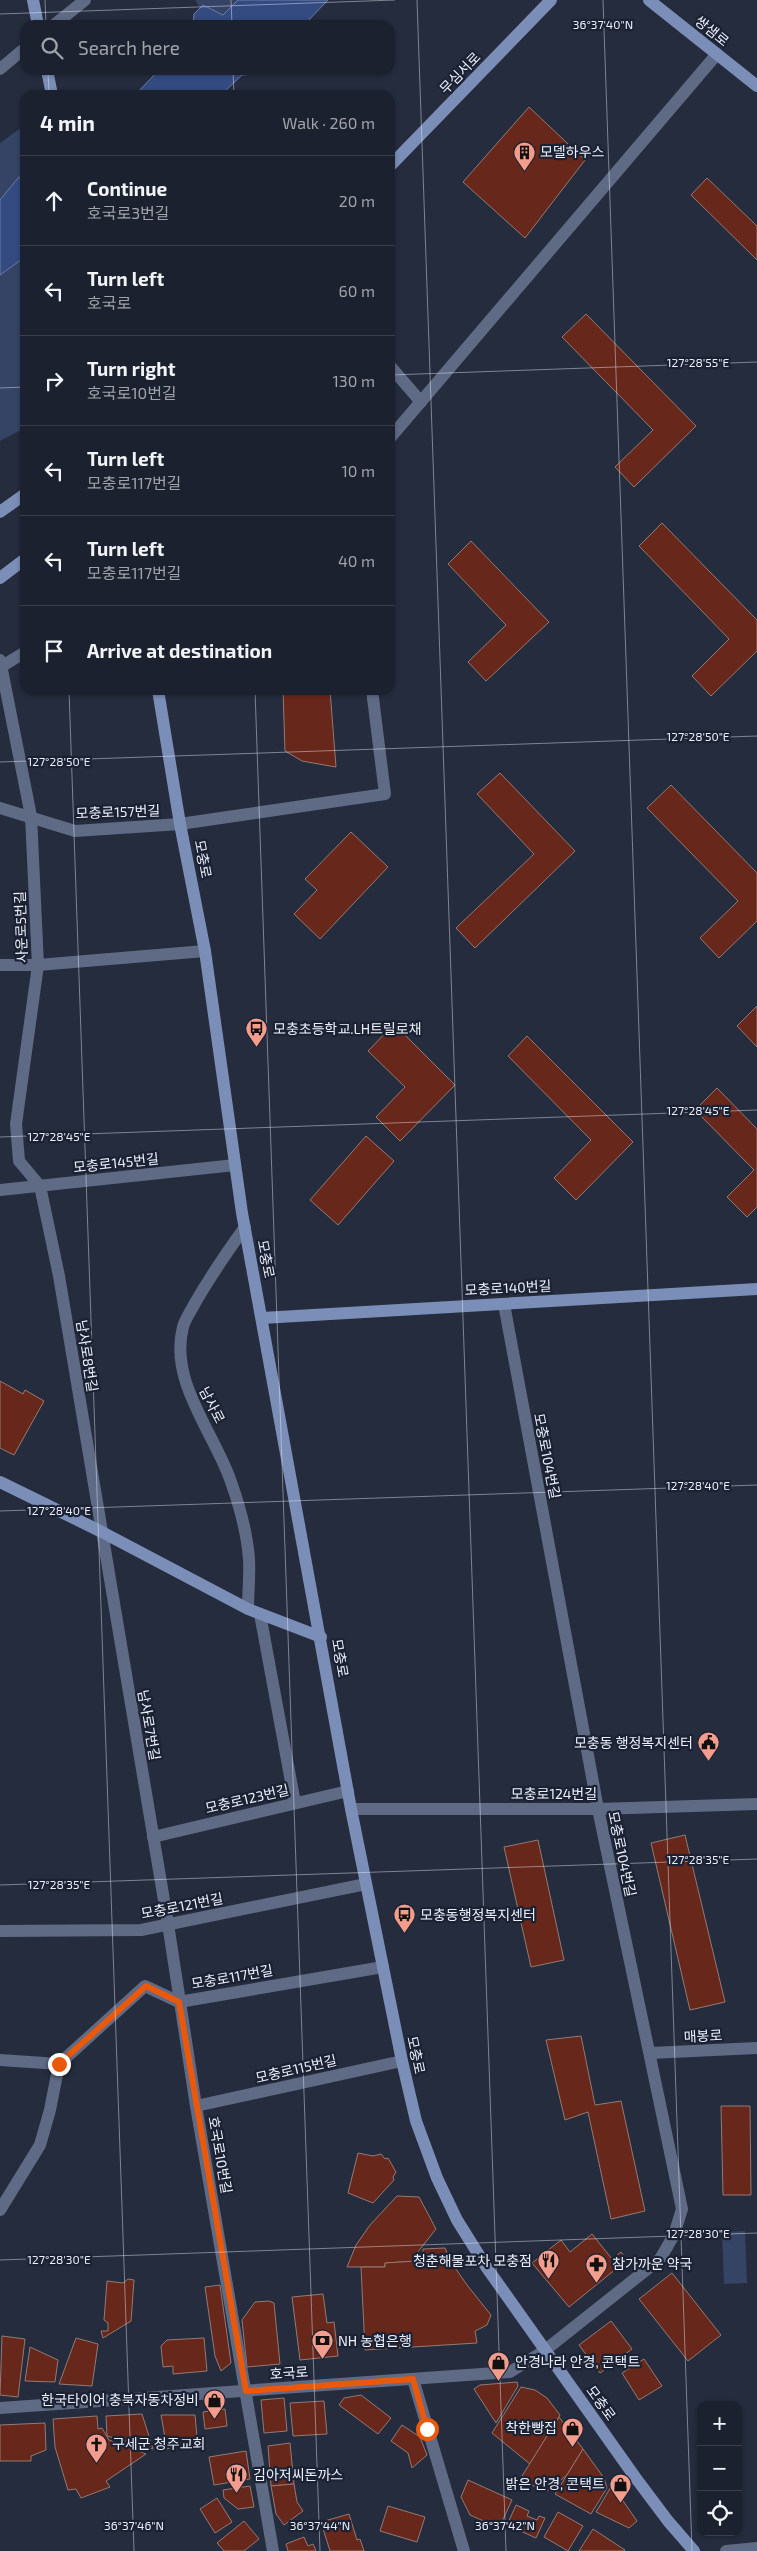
<!DOCTYPE html>
<meta charset="utf-8">
<style>
body{margin:0;font-family:"Exo 2","Noto Sans KR",sans-serif;background:#242936;color:#f1f3f6}
.controls{position:absolute;right:15px;bottom:15px;display:grid;overflow:hidden;border-radius:10px;box-shadow:0 1px 4px #0004}
.controls button{width:45px;height:45px;display:grid;place-items:center;padding:0;border:0;border-bottom:1px solid #393e4a;background:#1b212e;color:#f1f3f6;font:25px sans-serif}
.stop{position:absolute;width:15px;height:15px;margin:-11px;border:4px solid #ea580c;border-radius:50%;background:#fff}
.stop.end{background:#ea580c;border-color:#fff;box-shadow:0 1px 5px #0008}
.list{margin:0;padding:0;list-style:none}
h2{display:flex;justify-content:space-between;align-items:center;height:65px;margin:0;padding:0 20px;font-size:21px}
h2 small{font-size:16px;font-weight:400;color:#a0a3aa}
.list li{display:grid;grid-template-columns:32px 1fr auto;gap:15px;align-items:center;box-sizing:border-box;height:90px;padding:0 20px;border-top:1px solid #393e4a}
.list b{display:block;font-size:19px;white-space:nowrap}
.list p{margin:0;font-size:16px;white-space:nowrap;color:#a0a3aa}
.list em{font-size:16px;font-style:normal;color:#a0a3aa}
.icon{flex:none;width:28px;height:28px;fill:none;stroke:currentColor;stroke-width:2;stroke-linecap:round;stroke-linejoin:round}
.map{position:relative;flex:none;width:757px;height:2551px;overflow:hidden}
.search{position:absolute;background:#1b212e;box-shadow:0 1px 4px #0004;left:20px;top:20px;width:375px;height:55px;display:flex;align-items:center;gap:12px;box-sizing:border-box;padding:0 18px;border-radius:15px;color:#a0a3aa;font-size:19px}
.panel{position:absolute;background:#1b212e;box-shadow:0 1px 4px #0004;left:20px;top:90px;width:375px;height:605px;border-radius:15px}
.map>svg:first-child{display:block}
</style>
<div class="map">
<svg width="757" height="2551" viewBox="0 0 757 2551">
<rect width="100%" height="100%" fill="#242c3d"/>
<g fill="#354464">
<path d="M195 0H238L223 15 203 5 200 8Z"/>
<path d="M22 127 25 141V174L18 178 0 200V143Z"/>
<path d="M25 257V428L0 441V275Z"/>
<path d="M745 2231 747 2283 724 2284 722 2232Z"/>
</g>
<g fill="#344b82" stroke="#6b7ca7">
<path d="M238 0H328L304 25H193L194 14 203 5 223 15Z"/>
<path d="M159 70H260L257 74 242 75 221 95H135Z"/>
<path d="M25 174V257L0 275V200L18 178Z"/>
</g>
<g fill="#68271b" stroke="#937a74">
<path d="M529 107 585 160 525 238 463 182Z"/>
<path d="M707 178 757 226V260L691 195Z"/>
<path d="M586 314 696 426 634 487 615 467 653 430 562 337Z"/>
<path d="M662 523 757 620V651L711 696 692 676 729 639 639 546Z"/>
<path d="M471 541 549 622 486 681 468 662 506 625 448 564Z"/>
<path d="M283 690H330L336 767 302 761 285 751Z"/>
<path d="M500 773 575 851 475 948 456 928 534 854 477 794Z"/>
<path d="M671 785 757 873V921L719 958 700 938 738 901 647 808Z"/>
<path d="M351 832 388 867 320 939 294 914 317 890 305 879Z"/>
<path d="M757 1006V1047L737 1026Z"/>
<path d="M394 1024 455 1085 400 1141 376 1117 405 1087 368 1051Z"/>
<path d="M527 1036 633 1142 576 1200 554 1178 591 1140 508 1056Z"/>
<path d="M717 1088 757 1129V1207L747 1217 727 1197 754 1170 695 1110Z"/>
<path d="M366 1136 394 1161 338 1225 310 1200Z"/>
<path d="M0 1381 23 1394 25 1390 44 1401 14 1455 0 1448Z"/>
<path d="M685 1835 725 2002 690 2010 651 1843Z"/>
<path d="M538 1840 564 1960 531 1967 504 1847Z"/>
<path d="M581 2036 595 2105 621 2101 645 2211 611 2219 588 2112 565 2120 546 2040Z"/>
<path d="M721 2106H750L751 2195H723Z"/>
<path d="M358 2153 373 2156 381 2154 385 2159 388 2158 396 2172 393 2177 394 2180 373 2203 348 2193Z"/>
<path d="M397 2196 419 2197 436 2229 417 2253 416 2261 385 2263V2267H347L356 2245 370 2225Z"/>
<path d="M592 2234 612 2259 621 2252 627 2260 569 2307 532 2263 561 2240 570 2252Z"/>
<path d="M445 2248 451 2262 467 2285 491 2315 487 2325 475 2331 477 2343 365 2350 361 2267H385V2263L416 2261 423 2256V2249Z"/>
<path d="M672 2273 721 2335 688 2361 639 2299Z"/>
<path d="M128 2279 134 2280 131 2321 103 2338 101 2331H108V2323L104 2320 107 2281 123 2283Z"/>
<path d="M220 2285 231 2363 221 2371 215 2356 205 2287Z"/>
<path d="M323 2294 327 2323 334 2322 338 2356 300 2360 292 2297Z"/>
<path d="M269 2301 274 2303 280 2364 247 2367 242 2320 255 2302Z"/>
<path d="M611 2321 632 2349 600 2373 579 2345Z"/>
<path d="M2 2336 25 2339 18 2397 0 2395Z"/>
<path d="M76 2338 98 2344 92 2386 59 2384Z"/>
<path d="M204 2338 207 2371 173 2374V2366L163 2367 161 2346 167 2340Z"/>
<path d="M30 2347 58 2360 55 2382 25 2381Z"/>
<path d="M644 2359 662 2386 639 2400 622 2373Z"/>
<path d="M517 2382 518 2386 496 2423 474 2389 480 2385Z"/>
<path d="M521 2387 535 2390 547 2398 560 2415 530 2464 492 2433Z"/>
<path d="M361 2395 391 2418 378 2434 339 2405 344 2398Z"/>
<path d="M284 2398 287 2431 264 2433 261 2400Z"/>
<path d="M324 2401 327 2434 293 2436 290 2403Z"/>
<path d="M225 2409 227 2426 205 2429 203 2412Z"/>
<path d="M142 2414 153 2449 107 2436 106 2416Z"/>
<path d="M161 2415H195L197 2438 167 2449Z"/>
<path d="M97 2416 98 2429 102 2428 109 2440 146 2454 106 2481 110 2487 81 2498 76 2489 68 2490 55 2447 53 2419Z"/>
<path d="M559 2417 583 2449 567 2475 547 2491 526 2483 522 2476Z"/>
<path d="M45 2423 46 2450 31 2456V2461H0V2425Z"/>
<path d="M402 2425 420 2437 427 2455 412 2468 408 2453 391 2441Z"/>
<path d="M290 2443 294 2484 271 2486 268 2446Z"/>
<path d="M583 2449 604 2478 607 2488 591 2514 555 2494Z"/>
<path d="M246 2451 250 2479 214 2485 209 2457Z"/>
<path d="M468 2480 512 2500 499 2528 470 2515 461 2497Z"/>
<path d="M294 2484 297 2502 303 2511 284 2525 276 2514 271 2486Z"/>
<path d="M612 2485 637 2521 629 2528 596 2512Z"/>
<path d="M250 2486 254 2507 238 2509 224 2498 223 2490Z"/>
<path d="M217 2498 232 2522 215 2533 200 2509Z"/>
<path d="M516 2505 529 2511 527 2516 537 2520 539 2516 545 2518 536 2538 507 2525Z"/>
<path d="M388 2506 425 2517 417 2542 380 2531Z"/>
<path d="M558 2512 583 2526 568 2551 544 2537Z"/>
<path d="M349 2514 357 2540 360 2539 364 2551H330L321 2522Z"/>
<path d="M244 2521 259 2539 244 2551H224L217 2543Z"/>
<path d="M593 2529 625 2550 624 2551H579Z"/>
<path d="M304 2537 308 2546 313 2544 316 2551H288L286 2544Z"/>
</g>
<g fill="none" stroke-linecap="round" stroke-linejoin="round">
<g stroke="#5f6b85" stroke-width="12">
<path d="M54 25 85 0"/>
<path d="M0 69 25 48"/>
<path d="M390 366 421 402"/>
<path d="M390 438 717 54"/>
<path d="M0 660 31 816 38 965 16 1124 19 1161 40 1186 59 1276 168 1924 196 2106 273 2551"/>
<path d="M1 667 25 652"/>
<path d="M0 808 75 831 180 824 385 794 372 690"/>
<path d="M0 965H38L205 951"/>
<path d="M0 1190 235 1165"/>
<path d="M245 1227C227 1252 210 1277 195 1303 191 1311 185 1319 183 1327 169 1380 212 1430 230 1479 239 1504 247 1532 249 1559 250 1576 248 1592 248 1609"/>
<path d="M260 1614 295 1803"/>
<path d="M351 1809H598L757 1804"/>
<path d="M153 1837 348 1791"/>
<path d="M0 1931 141 1930 366 1884"/>
<path d="M650 2053 757 2048"/>
<path d="M0 2060 59 2064 50 2110 40 2145 0 2210"/>
<path d="M59 2064 145 1986 179 2002 383 1967"/>
<path d="M196 2106 402 2061"/>
<path d="M413 2379 464 2551"/>
<path d="M0 2408 510 2372 544 2351 660 2259 674 2235 682 2209 598 1809 504 1304"/>
<path d="M726 2551 757 2548"/>
</g>
<g stroke="#7b8eb7" stroke-width="12">
<path d="M33 0 38 25"/>
<path d="M649 0 757 86"/>
<path d="M47 70 52 95"/>
<path d="M390 166 551 0"/>
<path d="M0 512 25 494"/>
<path d="M0 578 25 559"/>
<path d="M158 690 180 824 205 951 242 1213 351 1809 402 2061 416 2121 437 2178 457 2220 487 2268 635 2477 668 2521 694 2551"/>
<path d="M262 1318 757 1289"/>
<path d="M0 1482 100 1531 248 1609 321 1637"/>
</g>
</g>
<g fill="none" stroke-linecap="round" stroke-linejoin="round">
<path stroke="#ea580c" stroke-width="6" d="M59 2064 146 1986 179 2002 246 2391 413 2379 427 2429"/>
</g>
<path fill="none" stroke="#ebf0fc" stroke-width="1" stroke-opacity="0.45" d="M45 0 46 25M231 0 232 25M417 0 506 2551M603 0 692 2551M0 14 395 0M48 70 49 95M233 70 234 95M390 375 757 362M0 388 25 387M69 690 134 2551M255 690 320 2551M0 762 757 736M0 1137 757 1110M0 1511 757 1485M0 1885 757 1859M0 2260 757 2233"/>
<defs>
<symbol id="building-pin" viewBox="-11 -11 22 30"><path d="M0 17L-7.5 6A9.5 9.5 0 1 1 7.5 6Z" fill="#f49d8c" stroke="#1b2233"/><path d="M-4-6H4V6H1V3H-1V6H-4ZM-2.5-4.3h1.7v1.8h-1.7ZM.8-4.3h1.7v1.8H.8ZM-2.5-1h1.7V.8h-1.7ZM.8-1h1.7V.8H.8Z" fill="#111"/></symbol>
<symbol id="bus-pin" viewBox="-11 -11 22 30"><path d="M0 17L-7.5 6A9.5 9.5 0 1 1 7.5 6Z" fill="#f49d8c" stroke="#1b2233"/><path d="M-5-6H5V4H4V6H2V4H-2V6H-4V4H-5ZM-3.5-4V0h7V-4ZM-3.5 1.2v1.5H-2V1.2ZM2 1.2v1.5H3.5V1.2Z" fill="#111"/></symbol>
<symbol id="civic-pin" viewBox="-11 -11 22 30"><path d="M0 17L-7.5 6A9.5 9.5 0 1 1 7.5 6Z" fill="#f49d8c" stroke="#1b2233"/><path d="M-.6-6.5H3V-4.5H.6V-3L4-1V1h2V6H-6V1h2V-1L-.6-3ZM-1.2 2.5V6h2.4V2.5Z" fill="#111"/></symbol>
<symbol id="restaurant-pin" viewBox="-11 -11 22 30"><path d="M0 17L-7.5 6A9.5 9.5 0 1 1 7.5 6Z" fill="#f49d8c" stroke="#1b2233"/><path d="M-5-6h1v4h1v-4h1v4h1v-4h1v5L-1.5 .5V6h-2V.5L-5-1ZM5-6V6H3V1.5H1.5Q1.5-4 5-6Z" fill="#111"/></symbol>
<symbol id="pharmacy-pin" viewBox="-11 -11 22 30"><path d="M0 17L-7.5 6A9.5 9.5 0 1 1 7.5 6Z" fill="#f49d8c" stroke="#1b2233"/><path d="M-2-6h4v4h4v4h-4v4h-4v-4h-4v-4h4Z" fill="#111"/></symbol>
<symbol id="bank-pin" viewBox="-11 -11 22 30"><path d="M0 17L-7.5 6A9.5 9.5 0 1 1 7.5 6Z" fill="#f49d8c" stroke="#1b2233"/><path d="M-6-4H6V4H-6ZM0-2.3a2.3 2.3 0 1 0 0 4.6a2.3 2.3 0 1 0 0-4.6Z" fill="#111"/></symbol>
<symbol id="shop-pin" viewBox="-11 -11 22 30"><path d="M0 17L-7.5 6A9.5 9.5 0 1 1 7.5 6Z" fill="#f49d8c" stroke="#1b2233"/><path d="M-5-2.5h2.3a2.7 3.5 0 0 1 5.4 0H5L5.5 6h-11ZM-1.5-2.5h3a1.5 2.3 0 0 0-3 0Z" fill="#111"/></symbol>
<symbol id="church-pin" viewBox="-11 -11 22 30"><path d="M0 17L-7.5 6A9.5 9.5 0 1 1 7.5 6Z" fill="#f49d8c" stroke="#1b2233"/><path d="M-1.2-6h2.4v3.5h3.3v2.4h-3.3V6h-2.4V-.1h-3.3v-2.4h3.3Z" fill="#111"/></symbol>
</defs>
<g fill-rule="evenodd">
<use href="#building-pin" x="512" y="140" width="25" height="34"/>
<use href="#bus-pin" x="244" y="1016" width="25" height="34"/>
<use href="#civic-pin" x="696" y="1730" width="25" height="34"/>
<use href="#bus-pin" x="392" y="1902" width="25" height="34"/>
<use href="#restaurant-pin" x="536" y="2248" width="25" height="34"/>
<use href="#pharmacy-pin" x="584" y="2252" width="25" height="34"/>
<use href="#bank-pin" x="310" y="2328" width="25" height="34"/>
<use href="#shop-pin" x="486" y="2350" width="25" height="34"/>
<use href="#shop-pin" x="202" y="2388" width="25" height="34"/>
<use href="#shop-pin" x="560" y="2416" width="25" height="34"/>
<use href="#church-pin" x="84" y="2432" width="25" height="34"/>
<use href="#restaurant-pin" x="224" y="2462" width="25" height="34"/>
<use href="#shop-pin" x="608" y="2472" width="25" height="34"/>
</g>
<g text-anchor="middle" stroke-width="4.5" stroke-linejoin="round" paint-order="stroke">
<g font-size="14" fill="#ebf0fc" stroke="#1b2233">
<text transform="translate(712 31) rotate(39)" y="5">쌍샘로</text>
<text transform="translate(460 73) rotate(-46)" y="5">무심서로</text>
<text transform="translate(118 812) rotate(-2)" y="5">모충로157번길</text>
<text transform="translate(203 859) rotate(79)" y="5">모충로</text>
<text transform="translate(21 927) rotate(-92)" y="5">사운로5번길</text>
<text transform="translate(116 1163) rotate(-6)" y="5">모충로145번길</text>
<text transform="translate(266 1259) rotate(79)" y="5">모충로</text>
<text transform="translate(508 1288) rotate(-3)" y="5">모충로140번길</text>
<text transform="translate(87 1356) rotate(81)" y="5">남사로8번길</text>
<text transform="translate(212 1405) rotate(63)" y="5">남사로</text>
<text transform="translate(547 1456) rotate(79)" y="5">모충로104번길</text>
<text transform="translate(340 1658) rotate(80)" y="5">모충로</text>
<text transform="translate(149 1725) rotate(80)" y="5">남사로7번길</text>
<text x="554" y="1799">모충로124번길</text>
<text transform="translate(247 1799) rotate(-13)" y="5">모충로123번길</text>
<text transform="translate(622 1854) rotate(78)" y="5">모충로104번길</text>
<text transform="translate(182 1906) rotate(-11)" y="5">모충로121번길</text>
<text transform="translate(232 1977) rotate(-10)" y="5">모충로117번길</text>
<text transform="translate(703 2036) rotate(-3)" y="5">매봉로</text>
<text transform="translate(416 2055) rotate(78)" y="5">모충로</text>
<text transform="translate(296 2069) rotate(-13)" y="5">모충로115번길</text>
<text transform="translate(220 2155) rotate(80)" y="5">호국로10번길</text>
<text transform="translate(289 2373) rotate(-4)" y="5">호국로</text>
<text transform="translate(601 2403) rotate(54)" y="5">모충로</text>
</g>
<g font-size="14" fill="#ebf0fc" stroke="#1b2233" text-anchor="start">
<text x="540" y="157">모델하우스</text>
<text x="273" y="1034">모충초등학교.LH트릴로채</text>
<text x="693" y="1748" text-anchor="end">모충동 행정복지센터</text>
<text x="420" y="1920">모충동행정복지센터</text>
<text x="532" y="2266" text-anchor="end">청춘해물포차 모충점</text>
<text x="612" y="2269">참가까운 약국</text>
<text x="338" y="2346">NH 농협은행</text>
<text x="515" y="2367">안경나라 안경, 콘택트</text>
<text x="199" y="2405" text-anchor="end">한국타이어 충북자동차정비</text>
<text x="557" y="2433" text-anchor="end">착한빵집</text>
<text x="112" y="2449">구세군 청주교회</text>
<text x="253" y="2480">김아저씨돈까스</text>
<text x="605" y="2489" text-anchor="end">밝은 안경, 콘택트</text>
</g>
</g>
<g font-size="12" text-anchor="middle" fill="#ebf0fc" stroke="#1b2233" stroke-width="4.5" stroke-linejoin="round" paint-order="stroke">
<text x="603" y="29">36°37'40"N</text>
<text x="698" y="367">127°28'55"E</text>
<text x="698" y="741">127°28'50"E</text>
<text x="59" y="766">127°28'50"E</text>
<text x="698" y="1115">127°28'45"E</text>
<text x="59" y="1141">127°28'45"E</text>
<text x="698" y="1490">127°28'40"E</text>
<text x="59" y="1515">127°28'40"E</text>
<text x="698" y="1864">127°28'35"E</text>
<text x="59" y="1889">127°28'35"E</text>
<text x="698" y="2238">127°28'30"E</text>
<text x="59" y="2264">127°28'30"E</text>
<text x="134" y="2530">36°37'46"N</text>
<text x="320" y="2530">36°37'44"N</text>
<text x="505" y="2530">36°37'42"N</text>
</g>
</svg>
<div class="controls">
<button>+</button>
<button>−</button>
<button><svg class="icon" aria-label="locate" viewBox="0 0 24 24"><circle cx="12" cy="12" r="6"/><path d="M12 2v4M12 18v4M2 12h4M18 12h4"/></svg></button>
</div>
<div class="stop" style="left:427px;top:2429px"></div>
<div class="stop end" style="left:59px;top:2064px"></div>
<div class="search"><svg class="icon" aria-label="search" viewBox="0 0 24 24"><circle cx="10" cy="10" r="6"/><path d="M15 15l6 6"/></svg>Search here</div>
<section class="panel">
<h2>4 min<small>Walk · 260 m</small></h2>
<ul class="list">
<li><svg class="icon" aria-label="ahead" viewBox="0 0 24 24"><path d="M12 20V5M6 11l6-6 6 6"/></svg><div><b>Continue</b><p>호국로3번길</p></div><em>20 m</em></li>
<li><svg class="icon" aria-label="left" viewBox="0 0 24 24"><path d="M17 20v-9H6M10 6l-5 5 5 5"/></svg><div><b>Turn left</b><p>호국로</p></div><em>60 m</em></li>
<li><svg class="icon" aria-label="right" viewBox="0 0 24 24"><path d="M7 20v-9h11M14 6l5 5-5 5"/></svg><div><b>Turn right</b><p>호국로10번길</p></div><em>130 m</em></li>
<li><svg class="icon" aria-label="left" viewBox="0 0 24 24"><path d="M17 20v-9H6M10 6l-5 5 5 5"/></svg><div><b>Turn left</b><p>모충로117번길</p></div><em>10 m</em></li>
<li><svg class="icon" aria-label="left" viewBox="0 0 24 24"><path d="M17 20v-9H6M10 6l-5 5 5 5"/></svg><div><b>Turn left</b><p>모충로117번길</p></div><em>40 m</em></li>
<li><svg class="icon" aria-label="arrive" viewBox="0 0 24 24"><path d="M6 21V4h12l-3 4 3 4H6"/></svg><div><b>Arrive at destination</b></div></li>
</ul>
</section>
</div>
